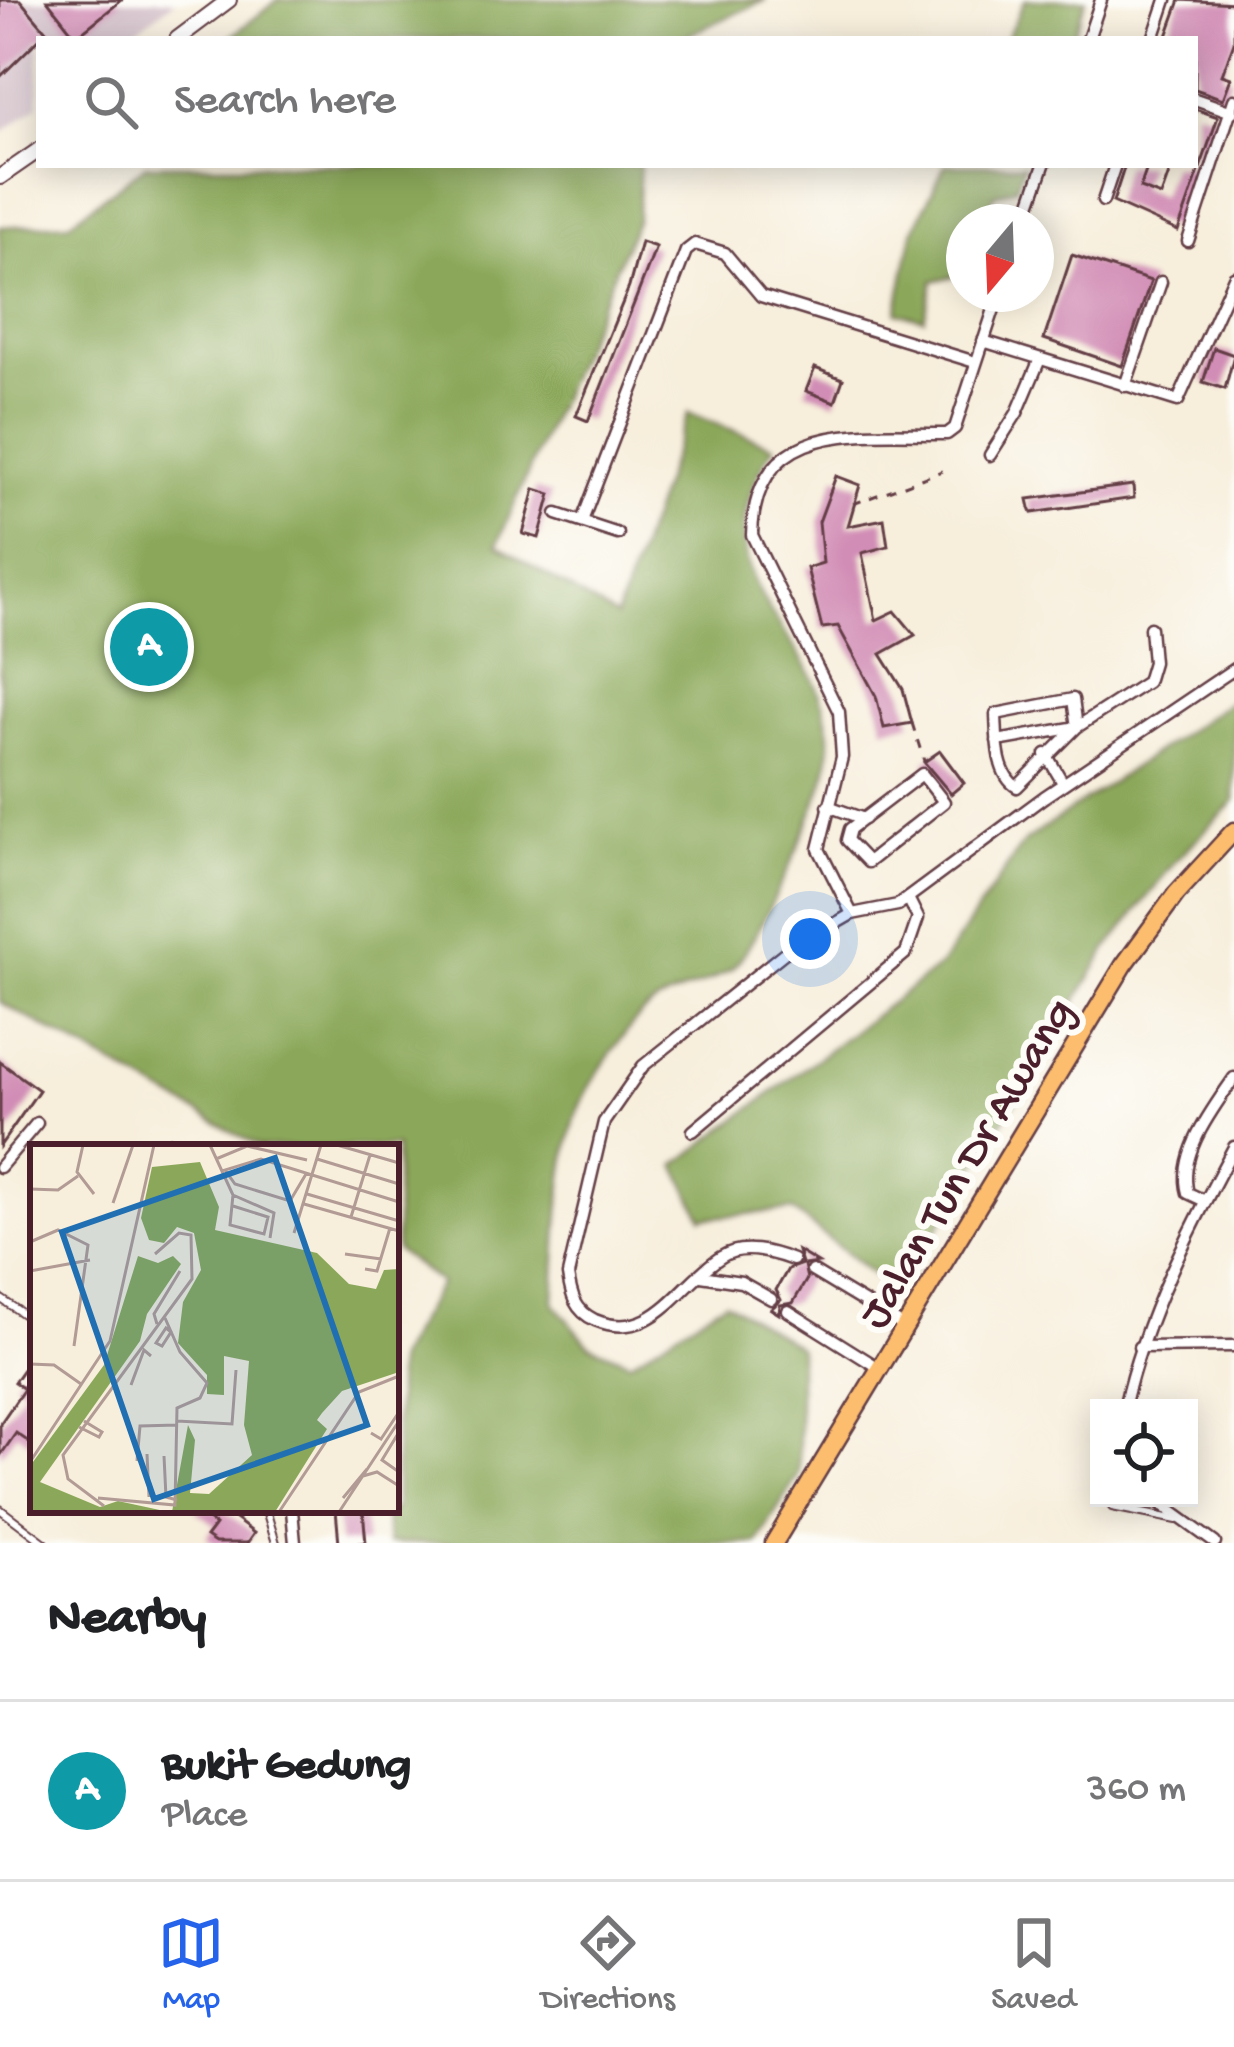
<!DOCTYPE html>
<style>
body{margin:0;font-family:"Gochi Hand",sans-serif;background:#f2f2f2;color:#202124}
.controls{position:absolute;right:36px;bottom:36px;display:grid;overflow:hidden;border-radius:0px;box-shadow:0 6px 30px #0003}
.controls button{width:108px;height:108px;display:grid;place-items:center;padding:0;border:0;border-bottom:3px solid #e0e0e0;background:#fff;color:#202124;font:60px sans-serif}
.compass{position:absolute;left:946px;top:204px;width:108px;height:108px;border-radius:50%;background:#fff;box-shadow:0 6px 30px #0003;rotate:199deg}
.you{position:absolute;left:810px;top:939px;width:42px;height:42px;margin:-30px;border:9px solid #fff;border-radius:50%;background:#1a73e8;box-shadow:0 0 0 18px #1a73e833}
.badge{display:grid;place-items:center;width:78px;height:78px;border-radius:50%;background:#2563eb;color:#fff;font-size:39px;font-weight:700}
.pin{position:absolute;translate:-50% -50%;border:6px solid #fff;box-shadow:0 3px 12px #0006}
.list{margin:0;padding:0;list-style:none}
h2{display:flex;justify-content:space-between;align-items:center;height:156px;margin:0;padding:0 48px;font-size:51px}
h2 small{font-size:39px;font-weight:400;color:#757577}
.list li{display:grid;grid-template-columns:78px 1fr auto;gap:36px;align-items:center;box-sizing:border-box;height:180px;padding:0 48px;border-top:3px solid #e0e0e0}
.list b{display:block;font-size:45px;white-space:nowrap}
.list p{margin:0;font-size:39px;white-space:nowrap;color:#757577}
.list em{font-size:39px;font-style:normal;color:#757577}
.icon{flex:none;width:66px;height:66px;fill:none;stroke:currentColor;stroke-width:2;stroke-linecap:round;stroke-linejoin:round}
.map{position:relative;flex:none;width:1234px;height:1543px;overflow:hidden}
.search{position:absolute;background:#fff;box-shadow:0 6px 30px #0003;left:36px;right:36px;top:36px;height:132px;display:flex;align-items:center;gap:30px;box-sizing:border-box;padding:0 42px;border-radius:0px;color:#757577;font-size:45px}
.sheet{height:336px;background:#fff}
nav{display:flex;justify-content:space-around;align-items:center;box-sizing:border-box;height:168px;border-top:3px solid #e0e0e0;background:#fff;font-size:33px;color:#757577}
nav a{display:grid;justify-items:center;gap:6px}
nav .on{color:#2563eb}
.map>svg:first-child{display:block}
</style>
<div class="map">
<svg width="1234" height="1543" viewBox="0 0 1234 1543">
<rect width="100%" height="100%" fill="#fdfcf7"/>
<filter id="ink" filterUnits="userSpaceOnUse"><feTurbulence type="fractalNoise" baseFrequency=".00833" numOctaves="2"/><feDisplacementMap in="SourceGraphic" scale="24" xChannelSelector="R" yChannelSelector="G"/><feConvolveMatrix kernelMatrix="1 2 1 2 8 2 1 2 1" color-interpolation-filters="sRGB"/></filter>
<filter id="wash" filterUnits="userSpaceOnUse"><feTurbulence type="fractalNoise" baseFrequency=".004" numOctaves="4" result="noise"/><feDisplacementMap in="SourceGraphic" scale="48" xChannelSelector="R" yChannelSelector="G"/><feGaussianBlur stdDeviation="2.7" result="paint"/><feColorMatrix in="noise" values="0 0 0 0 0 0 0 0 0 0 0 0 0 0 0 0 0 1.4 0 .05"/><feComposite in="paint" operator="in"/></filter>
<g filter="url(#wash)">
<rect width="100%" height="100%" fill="#f7eedb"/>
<path fill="#d2bdc8" d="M0 0H176L125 39H39V105L0 134Z"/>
<g fill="#8ba85a" stroke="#6a6442" stroke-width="3">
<path d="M278 0H766L679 39H228Z"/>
<path d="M1025 0H1086L1072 39H1006Z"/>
<path d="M146 165H640L637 219 497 545 616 617 688 413 774 446C677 597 847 635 828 764 823 797 755 951 731 969 707 986 674 991 649 1008 632 1019 594 1077 584 1096 559 1146 557 1246 554 1303L589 1345 630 1362 725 1301 799 1347V1474L757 1543H388L385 1510H396V1360L440 1283 396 1250V1147H260L0 1002V227L69 223Z"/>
<path d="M945 165H1024L1016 187 995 195 981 222H964V256L954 276 933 281 924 319 897 312 913 232Z"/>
<path d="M1234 699V802L1175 861 1108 948 909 1276 884 1283 792 1210 702 1218 676 1165 940 966 1024 842Z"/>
</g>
<g id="blocks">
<g fill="#d28db6">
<path d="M0 0H20L53 39H39L0 77Z"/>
<path d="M47 0H122L76 37Z"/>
<path d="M1180 0 1234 3V42L1222 75 1231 78 1223 99 1195 89V39H1166Z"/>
<path d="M1195 109 1218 117 1178 231 1113 202 1125 165H1148L1140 188 1161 196 1172 165H1195Z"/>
<path d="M641 242 656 247 588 421 576 416 629 287Z"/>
<path d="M1072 255 1151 281 1122 366 1044 339Z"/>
<path d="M1214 348 1234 355 1225 389 1203 382Z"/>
<path d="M815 368 843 379 835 402 806 391Z"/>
<path d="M836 476 860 485 848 526 884 519 888 546 862 553 876 620 895 611 915 635 881 654 903 689 912 723 884 728 876 696 838 626 822 628 807 568 823 563 819 522Z"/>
<path d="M1133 485 1134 498 1032 513 1030 508 1028 499Z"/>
<path d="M535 489 551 494 539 538 523 534Z"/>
<path d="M940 751 964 783 951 794 924 762Z"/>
<path d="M0 1062 39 1090 0 1146Z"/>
<path d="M798 1251 818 1263 804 1265 807 1279 793 1303 780 1305 779 1314 771 1309 781 1300 776 1290 788 1269 802 1264Z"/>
<path d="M33 1355V1436L29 1442 16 1433 0 1456V1424L24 1389 14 1382Z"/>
<path d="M194 1510H223L254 1533 247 1543H215L206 1537 215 1525Z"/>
<path d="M336 1510H363L366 1543H339Z"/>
</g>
</g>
</g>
<g filter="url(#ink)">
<use href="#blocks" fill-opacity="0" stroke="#643e45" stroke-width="3"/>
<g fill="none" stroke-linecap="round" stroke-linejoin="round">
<defs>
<g id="service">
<path d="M0 1298 33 1321"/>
<path d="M1112 1507 1177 1520"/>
<path d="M0 1509 45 1543"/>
<path d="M266 1510 276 1543"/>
</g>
<g id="minor">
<path d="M1088 39 1101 0"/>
<path d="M1153 39 1166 0"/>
<path d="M1195 99 1232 112"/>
<path d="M1103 201 1115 165"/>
<path d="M1024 222 1044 165"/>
<path d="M1188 241 1234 100"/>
<path d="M983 341 1178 401 1234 277"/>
<path d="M1125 386 1161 282"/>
<path d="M990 455 1017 413 1040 359"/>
<path d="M557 514 618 534"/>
<path d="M582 521 686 251 695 244 725 253 761 296 975 362"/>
<path d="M997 741 1077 727 1073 699 996 714C997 737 996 775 1017 787L1077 727 1147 682 1153 662 1150 628"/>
<path d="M1046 754 1063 783"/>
<path d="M922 774 944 802 868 862 847 840 850 829Z"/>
<path d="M828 806 864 819"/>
<path d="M852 914 819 849 842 757 839 712 752 535C755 417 862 435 947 434L955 428 999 294"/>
<path d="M693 1131 906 953 918 918 908 898"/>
<path d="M167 1147 170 1143"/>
<path d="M0 1167 37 1123"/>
<path d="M1205 1201 1188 1193C1177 1154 1213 1109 1234 1078"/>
<path d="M793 1260C772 1252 742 1243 721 1257 679 1284 653 1344 595 1320 575 1311 571 1295 568 1275L604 1122 643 1066 784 953 852 914 898 905 1044 797 1234 669"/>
<path d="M812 1271 905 1327"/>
<path d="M701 1276 741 1282 771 1299"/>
<path d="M788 1311 879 1368"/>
<path d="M1139 1347 1234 1346"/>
<path d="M1124 1408C1145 1315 1189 1231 1234 1147"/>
<path d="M1153 1498 1215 1543"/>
<path d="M292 1510 295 1543"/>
</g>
<g id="tertiary">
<path d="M177 39 229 0"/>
<path d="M0 177 39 150"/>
</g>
<path id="primary" d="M774 1543 1124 965 1176 894 1234 831"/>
</defs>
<use href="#service" stroke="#643e45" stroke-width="10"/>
<use href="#minor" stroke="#643e45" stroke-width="15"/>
<use href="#tertiary" stroke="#643e45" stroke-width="18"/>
<use href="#primary" stroke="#643e45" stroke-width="21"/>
<g stroke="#643e45" stroke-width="3" stroke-dasharray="9 9" stroke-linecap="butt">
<path d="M853 504 942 471"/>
<path d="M912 723 924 761"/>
</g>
<use href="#service" stroke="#fff" stroke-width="6"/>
<use href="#minor" stroke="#fff" stroke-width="10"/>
<use href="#tertiary" stroke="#fff" stroke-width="14"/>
<use href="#primary" stroke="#fcbd6e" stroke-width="16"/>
</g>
</g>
<g text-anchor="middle" stroke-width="12" stroke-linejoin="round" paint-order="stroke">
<g font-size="45" fill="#4a1f2b" stroke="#fdfcf7">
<text transform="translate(963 1161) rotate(-59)" y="16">Jalan Tun Dr Awang</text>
</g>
</g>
<g transform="translate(30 1144)">
<rect width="369" height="369" fill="#f7eedb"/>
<path d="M170 18 189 63 185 86 287 109 319 140 346 145 354 126 369 125V228L312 247 292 269 287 276 297 285 245 368H142L158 281 165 296 160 349 179 350 222 311 214 281 219 217 194 212V251L177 250V231L148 199 153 158 171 126 164 89 147 83 134 99 119 96 111 74 122 23ZM108 112 128 119 143 112 151 120 117 170 110 197 10 338 70 363 88 357 139 368H0V322L74 221Z" fill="#8ba85a"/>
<path fill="none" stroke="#b29b95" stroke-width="3" d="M53 1 47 28 64 50M180 1 203 51 200 81 234 90 238 73 203 62M307 1 369 19M186 15 217 2 277 16M287 15 369 40M276 30 260 57 205 40 195 26 231 15 369 58M0 45 28 46 48 32M277 50 369 77M203 51 244 69 240 94M83 59 103 1M274 60 369 87M321 73 340 11M264 89 291 1M0 98 28 86 58 101 44 202M315 110 351 115M335 125 347 127 360 84M0 127 60 116M127 180 124 170 150 127M136 184 141 188 132 202 126 199ZM0 220 24 221 51 240M101 241 114 206 121 212M147 277 202 280 206 226M49 283 69 293 72 288 54 277M369 288 352 316 369 328M341 289 351 295 369 268M117 310 119 353M134 312 136 353 147 356M107 317 110 282 147 281M0 318 80 197 124 1M333 332 347 328 369 342M68 354 145 361 147 264 170 254 177 239 150 208 135 174M313 354 337 325M74 362 38 335 33 311 162 135 161 91 149 89 125 110M249 368 329 248 369 232M309 368 369 277"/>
<path fill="#1f6fb2" fill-opacity="0.15" stroke="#1f6fb2" stroke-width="6" d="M245 14 337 281 124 355 32 88Z"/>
<rect width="369" height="369" fill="none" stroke="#4a1f2b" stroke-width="6"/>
</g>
</svg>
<div class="controls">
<button><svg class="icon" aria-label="locate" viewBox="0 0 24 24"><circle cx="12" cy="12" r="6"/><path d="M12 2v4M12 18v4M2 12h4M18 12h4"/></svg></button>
</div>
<svg class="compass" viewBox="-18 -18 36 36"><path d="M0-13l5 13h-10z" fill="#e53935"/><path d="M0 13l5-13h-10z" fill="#757577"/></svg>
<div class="you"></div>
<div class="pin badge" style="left:149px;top:647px;background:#0f9aa8">A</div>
<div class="search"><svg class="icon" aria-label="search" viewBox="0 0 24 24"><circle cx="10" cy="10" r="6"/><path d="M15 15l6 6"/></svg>Search here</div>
</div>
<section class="sheet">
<h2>Nearby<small></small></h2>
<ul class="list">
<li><span class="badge" style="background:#0f9aa8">A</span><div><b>Bukit Gedung</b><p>Place</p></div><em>360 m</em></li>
</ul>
</section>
<nav>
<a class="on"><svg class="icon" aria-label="map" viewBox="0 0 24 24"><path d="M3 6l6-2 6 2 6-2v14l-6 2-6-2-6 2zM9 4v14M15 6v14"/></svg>Map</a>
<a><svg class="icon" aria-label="directions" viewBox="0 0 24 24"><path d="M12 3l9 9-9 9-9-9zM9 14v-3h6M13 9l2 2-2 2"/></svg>Directions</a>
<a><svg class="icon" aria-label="saved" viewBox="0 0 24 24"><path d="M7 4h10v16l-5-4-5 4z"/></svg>Saved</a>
</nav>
